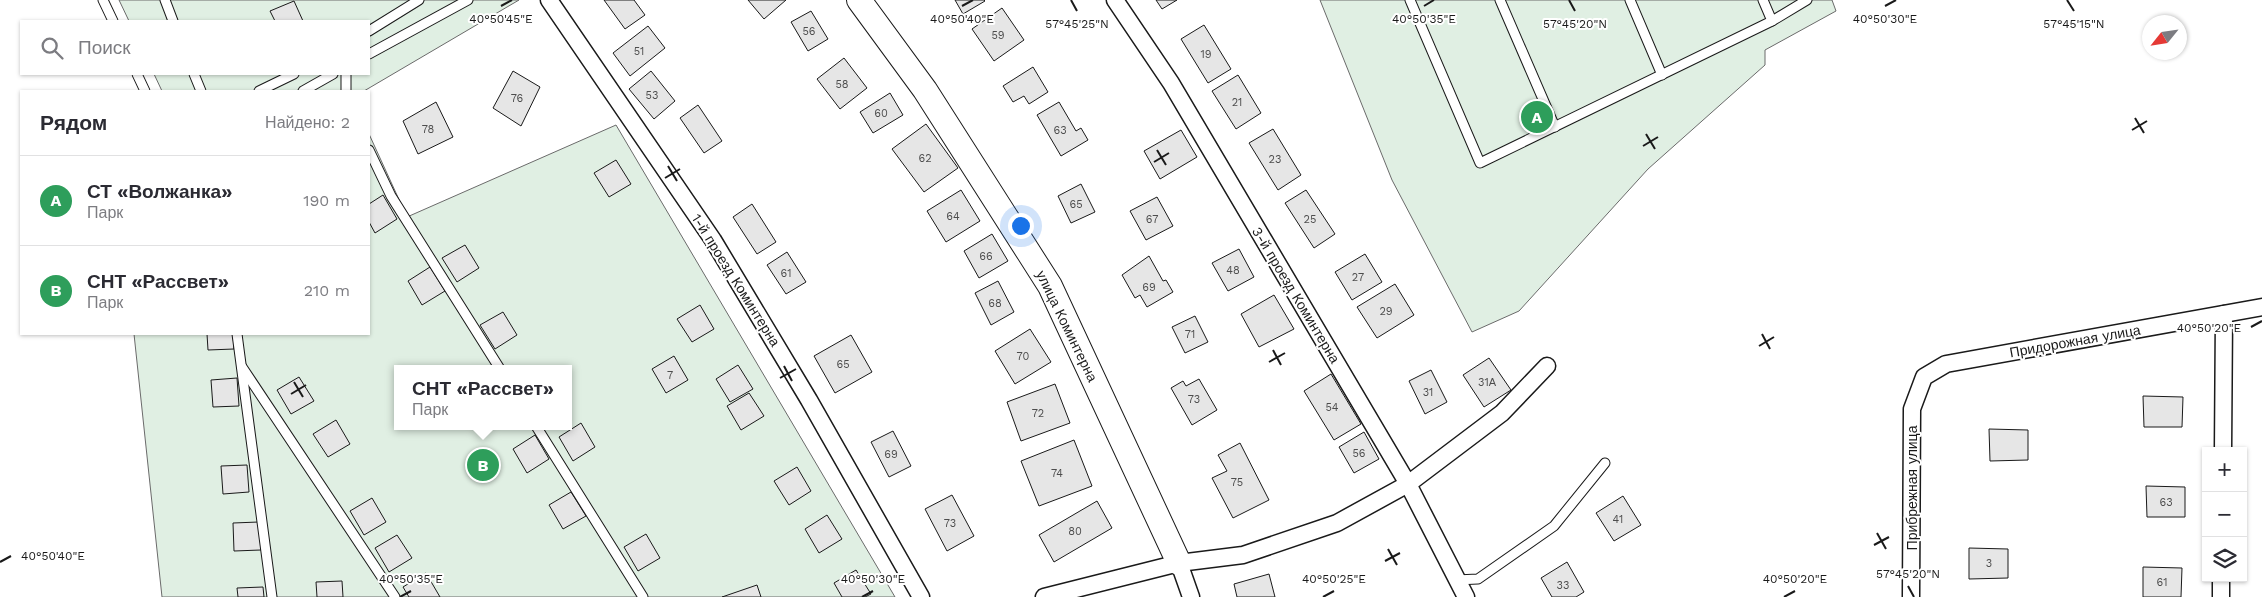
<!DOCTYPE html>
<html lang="ru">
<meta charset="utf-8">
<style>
body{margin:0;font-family:"Work Sans",sans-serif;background:#f2f2f3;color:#2b2b33}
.controls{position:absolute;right:15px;bottom:15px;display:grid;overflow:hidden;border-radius:0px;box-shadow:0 1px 4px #0004}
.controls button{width:45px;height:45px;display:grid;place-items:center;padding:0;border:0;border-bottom:1px solid #e1e1e2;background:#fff;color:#2b2b33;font:25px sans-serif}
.compass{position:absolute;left:2142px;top:15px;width:45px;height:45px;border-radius:50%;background:#fff;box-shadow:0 1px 4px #0004;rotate:240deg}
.you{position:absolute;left:1020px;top:225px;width:18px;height:18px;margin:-12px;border:4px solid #fff;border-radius:50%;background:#1a73e8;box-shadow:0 0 0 8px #1a73e833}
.badge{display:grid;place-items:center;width:32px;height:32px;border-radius:50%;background:#0f766e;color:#fff;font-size:16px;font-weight:700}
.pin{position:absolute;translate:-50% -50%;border:2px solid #fff;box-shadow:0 1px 5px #0006}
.popup{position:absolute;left:394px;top:365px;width:178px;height:65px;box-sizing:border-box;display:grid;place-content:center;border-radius:0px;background:#fff;filter:drop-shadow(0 1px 4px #0005);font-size:16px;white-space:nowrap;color:#7c7c81}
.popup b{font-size:19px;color:#2b2b33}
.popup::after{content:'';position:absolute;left:50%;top:100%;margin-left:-10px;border:10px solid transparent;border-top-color:#fff}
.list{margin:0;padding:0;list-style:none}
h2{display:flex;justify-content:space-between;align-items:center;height:65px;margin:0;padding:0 20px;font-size:21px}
h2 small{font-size:16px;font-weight:400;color:#7c7c81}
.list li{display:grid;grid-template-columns:32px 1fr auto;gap:15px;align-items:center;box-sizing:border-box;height:90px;padding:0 20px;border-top:1px solid #e1e1e2}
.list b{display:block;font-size:19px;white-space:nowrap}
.list p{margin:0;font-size:16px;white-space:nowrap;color:#7c7c81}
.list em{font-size:16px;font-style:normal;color:#7c7c81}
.icon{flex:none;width:28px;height:28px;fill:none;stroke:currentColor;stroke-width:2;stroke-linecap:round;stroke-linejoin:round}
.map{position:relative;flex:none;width:2262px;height:597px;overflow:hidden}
.search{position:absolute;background:#fff;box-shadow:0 1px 4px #0004;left:20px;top:20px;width:350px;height:55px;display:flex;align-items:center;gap:12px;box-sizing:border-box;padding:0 18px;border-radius:0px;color:#7c7c81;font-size:19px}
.panel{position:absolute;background:#fff;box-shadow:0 1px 4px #0004;left:20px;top:90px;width:350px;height:245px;border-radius:0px}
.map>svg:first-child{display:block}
</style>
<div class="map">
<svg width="2262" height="597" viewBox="0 0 2262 597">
<rect width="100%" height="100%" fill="#fff"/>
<g fill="#e0efe3" stroke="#6a6a6a" fill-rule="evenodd">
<path d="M119 0H519L364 91H162L154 74H369V21H129Z"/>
<path d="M1320 0H1832L1836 11 1765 50V65L1648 169 1519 311 1472 332 1392 180Z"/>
<path d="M616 125 895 597H162L134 334H369V134L407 217ZM398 369H568V426H398Z"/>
</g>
<g fill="#e6e6e6" stroke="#1a1a1a">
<path d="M604 0H634L645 15 625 29Z"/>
<path d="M748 0H786L764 19Z"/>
<path d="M955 0H984L985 1 963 14Z"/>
<path d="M1156 0H1177L1162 9Z"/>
<path d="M294 1 303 21H275L270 11Z"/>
<path d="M1002 8 1024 40 994 61 972 29Z"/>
<path d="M811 11 828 39 808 51 791 22Z"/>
<path d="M1204 25 1231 69 1208 83 1181 39Z"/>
<path d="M648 26 665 48 630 76 613 53Z"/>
<path d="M844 58 867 88 840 109 817 79Z"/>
<path d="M1033 67 1048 92 1029 104 1024 96 1013 102 1003 86Z"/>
<path d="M513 71 540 87 521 126 493 108Z"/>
<path d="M651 71 675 101 654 119 629 89Z"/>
<path d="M1238 75 1261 113 1236 129 1212 91Z"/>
<path d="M890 93 903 115 873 133 860 112Z"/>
<path d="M436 102 453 137 418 154 403 121Z"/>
<path d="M1059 102 1076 131 1081 128 1088 140 1061 156 1037 115Z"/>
<path d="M698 105 722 141 704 153 680 118Z"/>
<path d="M926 124 958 168 924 192 892 149Z"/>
<path d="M1273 129 1301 175 1278 190 1249 143Z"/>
<path d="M1181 130 1197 157 1160 179 1144 151Z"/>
<path d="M616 160 631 184 609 197 594 173Z"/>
<path d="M1081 184 1095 212 1071 223 1058 196Z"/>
<path d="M961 190 980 221 946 242 927 211Z"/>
<path d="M1306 190 1335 234 1314 248 1285 203Z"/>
<path d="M383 195 397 219 375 233 369 222V204Z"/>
<path d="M1157 197 1173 226 1146 240 1130 211Z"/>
<path d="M752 204 776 242 757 254 733 217Z"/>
<path d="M992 234 1008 261 979 278 964 251Z"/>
<path d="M465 245 479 268 457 282 442 258Z"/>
<path d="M1239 249 1254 277 1228 291 1212 263Z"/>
<path d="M787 252 806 282 786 294 767 265Z"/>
<path d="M1365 254 1382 282 1352 300 1335 272Z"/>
<path d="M1149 256 1163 281 1166 280 1173 292 1147 307 1140 295 1135 298 1122 275Z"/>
<path d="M430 267 445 291 422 305 408 281Z"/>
<path d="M998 281 1014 312 991 325 975 293Z"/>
<path d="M1395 284 1414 315 1377 338 1357 307Z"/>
<path d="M1274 295 1294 329 1259 347 1241 314Z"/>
<path d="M700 305 714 329 692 342 677 319Z"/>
<path d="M503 312 517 335 495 349 480 325Z"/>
<path d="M1195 316 1208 342 1185 353 1172 327Z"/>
<path d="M1030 329 1051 362 1015 384 995 351Z"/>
<path d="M207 334H233L234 349 208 350Z"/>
<path d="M851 335 872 372 835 393 814 356Z"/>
<path d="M674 356 688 380 666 393 652 369Z"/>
<path d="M1489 358 1511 390 1484 407 1463 375Z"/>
<path d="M738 365 753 389 730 402 716 379Z"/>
<path d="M1431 370 1447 402 1425 414 1409 381Z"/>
<path d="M1331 374 1361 424 1334 440 1304 391Z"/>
<path d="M299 377 314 401 291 414 277 390Z"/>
<path d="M237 378 239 406 213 407 211 380Z"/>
<path d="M1199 379 1217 410 1192 425 1171 388 1183 381 1186 386Z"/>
<path d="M1055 384 1070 423 1021 441 1007 402Z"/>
<path d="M749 393 764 416 741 430 727 406Z"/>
<path d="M2143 396 2183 397 2182 427H2144Z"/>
<path d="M336 420 350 444 328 457 313 434Z"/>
<path d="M581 423 595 447 573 461 559 437Z"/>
<path d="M1989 429 2028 430V460L1990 461Z"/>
<path d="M893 431 911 466 889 477 871 442Z"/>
<path d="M1364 432 1379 459 1354 473 1339 447Z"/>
<path d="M535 435 549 459 527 473 513 449Z"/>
<path d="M1074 440 1092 486 1039 506 1021 461Z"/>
<path d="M1240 443 1269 500 1233 518 1212 478 1227 471 1218 455Z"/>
<path d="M247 465 249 492 223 494 221 466Z"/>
<path d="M797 467 811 491 789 505 774 481Z"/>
<path d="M2146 486 2185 487V517H2147Z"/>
<path d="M571 492 586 516 563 529 549 505Z"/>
<path d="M952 495 974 536 947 551 925 509Z"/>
<path d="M1623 496 1641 525 1614 541 1596 513Z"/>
<path d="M372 498 386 522 364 535 350 511Z"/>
<path d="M1097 501 1112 528 1054 562 1039 535Z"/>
<path d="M827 515 842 539 819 553 805 529Z"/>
<path d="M259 522 261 550 234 551 233 523Z"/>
<path d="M646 534 660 558 638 571 624 547Z"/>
<path d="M397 535 412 558 389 572 375 548Z"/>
<path d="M1969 548 2008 549V578L1969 579Z"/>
<path d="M1567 562 1584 592 1576 597H1552L1541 578Z"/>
<path d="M2143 567 2182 568 2181 597H2143Z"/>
<path d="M856 570 871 594 865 597H842L834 583Z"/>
<path d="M426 573 440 597H409L403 587Z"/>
<path d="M1269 574 1275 597H1237L1234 584Z"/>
<path d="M342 581 343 597H317L316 582Z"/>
<path d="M757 585 761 597H722Z"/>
<path d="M263 587 264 597H238L237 588Z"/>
</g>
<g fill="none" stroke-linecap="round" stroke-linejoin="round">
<defs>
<g id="lane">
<path d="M103 0 113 21"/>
<path d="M165 0 173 21"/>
<path d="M1410 0 1480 163 1772 21 1763 0"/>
<path d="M1500 0 1555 127"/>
<path d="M1630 0 1662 75"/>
<path d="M1772 21 1807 0"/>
<path d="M369 31 419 0"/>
<path d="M369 54 468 0"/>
<path d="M137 74 145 91"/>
<path d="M194 74 201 91"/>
<path d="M346 74V91"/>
<path d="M259 91 294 74"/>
<path d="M303 91 333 74"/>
<path d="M369 150 391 196 500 369"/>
<path d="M237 334 272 597"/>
<path d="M242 367 395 597"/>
<path d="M536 426 643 597"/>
<path d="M1456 580 1478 579 1554 526 1605 463"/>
</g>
<g id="street">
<path d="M549 0 713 240 809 400 921 597"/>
<path d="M1115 0 1171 83 1408 484 1466 597"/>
<path d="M2223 451 2224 314"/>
<path d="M1179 563 1191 597"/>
<path d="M1044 597 1179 563 1243 555 1337 523 1408 484 1502 413 1547 366"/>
<path d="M1911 597 1912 409 1924 377 1946 364 2262 307"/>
<path d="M2221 597V578"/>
</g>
<path id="secondary" d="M859 0 925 90 1050 286 1179 563"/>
</defs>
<use href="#lane" stroke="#1a1a1a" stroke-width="11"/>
<use href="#street" stroke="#1a1a1a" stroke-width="19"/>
<use href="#secondary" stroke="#1a1a1a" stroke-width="26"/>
<use href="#lane" stroke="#fff" stroke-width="9"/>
<use href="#street" stroke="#fff" stroke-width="16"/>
<use href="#secondary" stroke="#fff" stroke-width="24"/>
</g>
<path fill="none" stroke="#1a1a1a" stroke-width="2" d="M1071 0 1077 11M1569 0 1575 11M2067 0 2074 11M501 6 512 0M962 6 973 0M1424 6 1434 0M1885 6 1896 0M2135 118 2144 133M2132 130 2147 121M1646 134 1655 149M1643 146 1658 137M1157 150 1166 165M1154 162 1169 153M668 166 677 181M665 178 680 169M2251 327 2262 321M1762 334 1770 349M1759 346 1774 337M1273 350 1281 365M1269 362 1285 353M784 366 792 381M780 378 796 369M294 382 303 397M291 394 306 385M1877 533 1886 549M1874 545 1889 537M1388 549 1397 565M1385 561 1400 553M0 562 11 556M1908 586 1914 597M400 597 411 591M862 597 873 591M1323 597 1334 591M1784 597 1795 591"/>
<g text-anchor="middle" stroke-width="4" stroke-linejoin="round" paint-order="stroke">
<g font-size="11" fill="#4d4d4d">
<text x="809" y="35">56</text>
<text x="998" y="39">59</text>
<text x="639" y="55">51</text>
<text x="1206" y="58">19</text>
<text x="842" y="88">58</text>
<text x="652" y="99">53</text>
<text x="517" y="102">76</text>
<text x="1237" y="106">21</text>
<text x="881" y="117">60</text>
<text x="428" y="133">78</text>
<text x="1060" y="134">63</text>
<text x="925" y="162">62</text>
<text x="1275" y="163">23</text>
<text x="1076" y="208">65</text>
<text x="953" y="220">64</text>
<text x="1152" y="223">67</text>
<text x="1310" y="223">25</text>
<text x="986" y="260">66</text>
<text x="1233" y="274">48</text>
<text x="786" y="277">61</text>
<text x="1358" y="281">27</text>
<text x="1149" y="291">69</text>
<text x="995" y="307">68</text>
<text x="1386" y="315">29</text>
<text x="1190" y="338">71</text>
<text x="1023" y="360">70</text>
<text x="843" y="368">65</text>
<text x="670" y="379">7</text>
<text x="1487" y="386">31А</text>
<text x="1428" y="396">31</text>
<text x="1194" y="403">73</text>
<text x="1332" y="411">54</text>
<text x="1038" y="417">72</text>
<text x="1359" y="457">56</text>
<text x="891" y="458">69</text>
<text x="1057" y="477">74</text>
<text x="1237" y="486">75</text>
<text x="2166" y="506">63</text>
<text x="1618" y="523">41</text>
<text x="950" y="527">73</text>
<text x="1075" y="535">80</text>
<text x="1989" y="567">3</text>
<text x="2162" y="586">61</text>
<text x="1563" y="589">33</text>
</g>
<g font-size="14" fill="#1a1a1a" stroke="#fff">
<text transform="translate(736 280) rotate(58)" y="5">1-й проезд Коминтерна</text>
<text transform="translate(1296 295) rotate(59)" y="5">3-й проезд Коминтерна</text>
<text transform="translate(1067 326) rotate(64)" y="5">улица Коминтерна</text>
<text transform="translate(2075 341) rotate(-10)" y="5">Придорожная улица</text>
<text transform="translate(1912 488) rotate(-90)" y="5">Прибрежная улица</text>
</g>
</g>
<g font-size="12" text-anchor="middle" fill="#1a1a1a" stroke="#fff" stroke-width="4" stroke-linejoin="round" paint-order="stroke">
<text x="501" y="23">40°50'45"E</text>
<text x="1424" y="23">40°50'35"E</text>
<text x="1885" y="23">40°50'30"E</text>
<text x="962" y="23">40°50'40"E</text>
<text x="1077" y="28">57°45'25"N</text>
<text x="2074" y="28">57°45'15"N</text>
<text x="1575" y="28">57°45'20"N</text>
<text x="2209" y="332">40°50'20"E</text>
<text x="53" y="560">40°50'40"E</text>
<text x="1908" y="578">57°45'20"N</text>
<text x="411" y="583">40°50'35"E</text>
<text x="873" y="583">40°50'30"E</text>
<text x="1334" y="583">40°50'25"E</text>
<text x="1795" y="583">40°50'20"E</text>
</g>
</svg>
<div class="controls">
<button>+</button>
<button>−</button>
<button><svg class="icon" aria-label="layers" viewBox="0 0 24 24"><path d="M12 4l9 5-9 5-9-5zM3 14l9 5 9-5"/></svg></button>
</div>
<svg class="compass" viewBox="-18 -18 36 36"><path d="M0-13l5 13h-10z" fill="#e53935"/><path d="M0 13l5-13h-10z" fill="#7c7c81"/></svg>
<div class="you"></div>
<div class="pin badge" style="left:1537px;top:117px;background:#2e9e5b">A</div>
<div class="pin badge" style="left:483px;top:465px;background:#2e9e5b">B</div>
<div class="popup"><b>СНТ «Рассвет»</b>Парк</div>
<div class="search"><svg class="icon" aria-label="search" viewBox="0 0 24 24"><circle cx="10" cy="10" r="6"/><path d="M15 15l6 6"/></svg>Поиск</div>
<section class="panel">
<h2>Рядом<small>Найдено: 2</small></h2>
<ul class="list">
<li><span class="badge" style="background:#2e9e5b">A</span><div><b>СТ «Волжанка»</b><p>Парк</p></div><em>190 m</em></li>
<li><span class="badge" style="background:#2e9e5b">B</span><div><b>СНТ «Рассвет»</b><p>Парк</p></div><em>210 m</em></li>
</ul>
</section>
</div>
